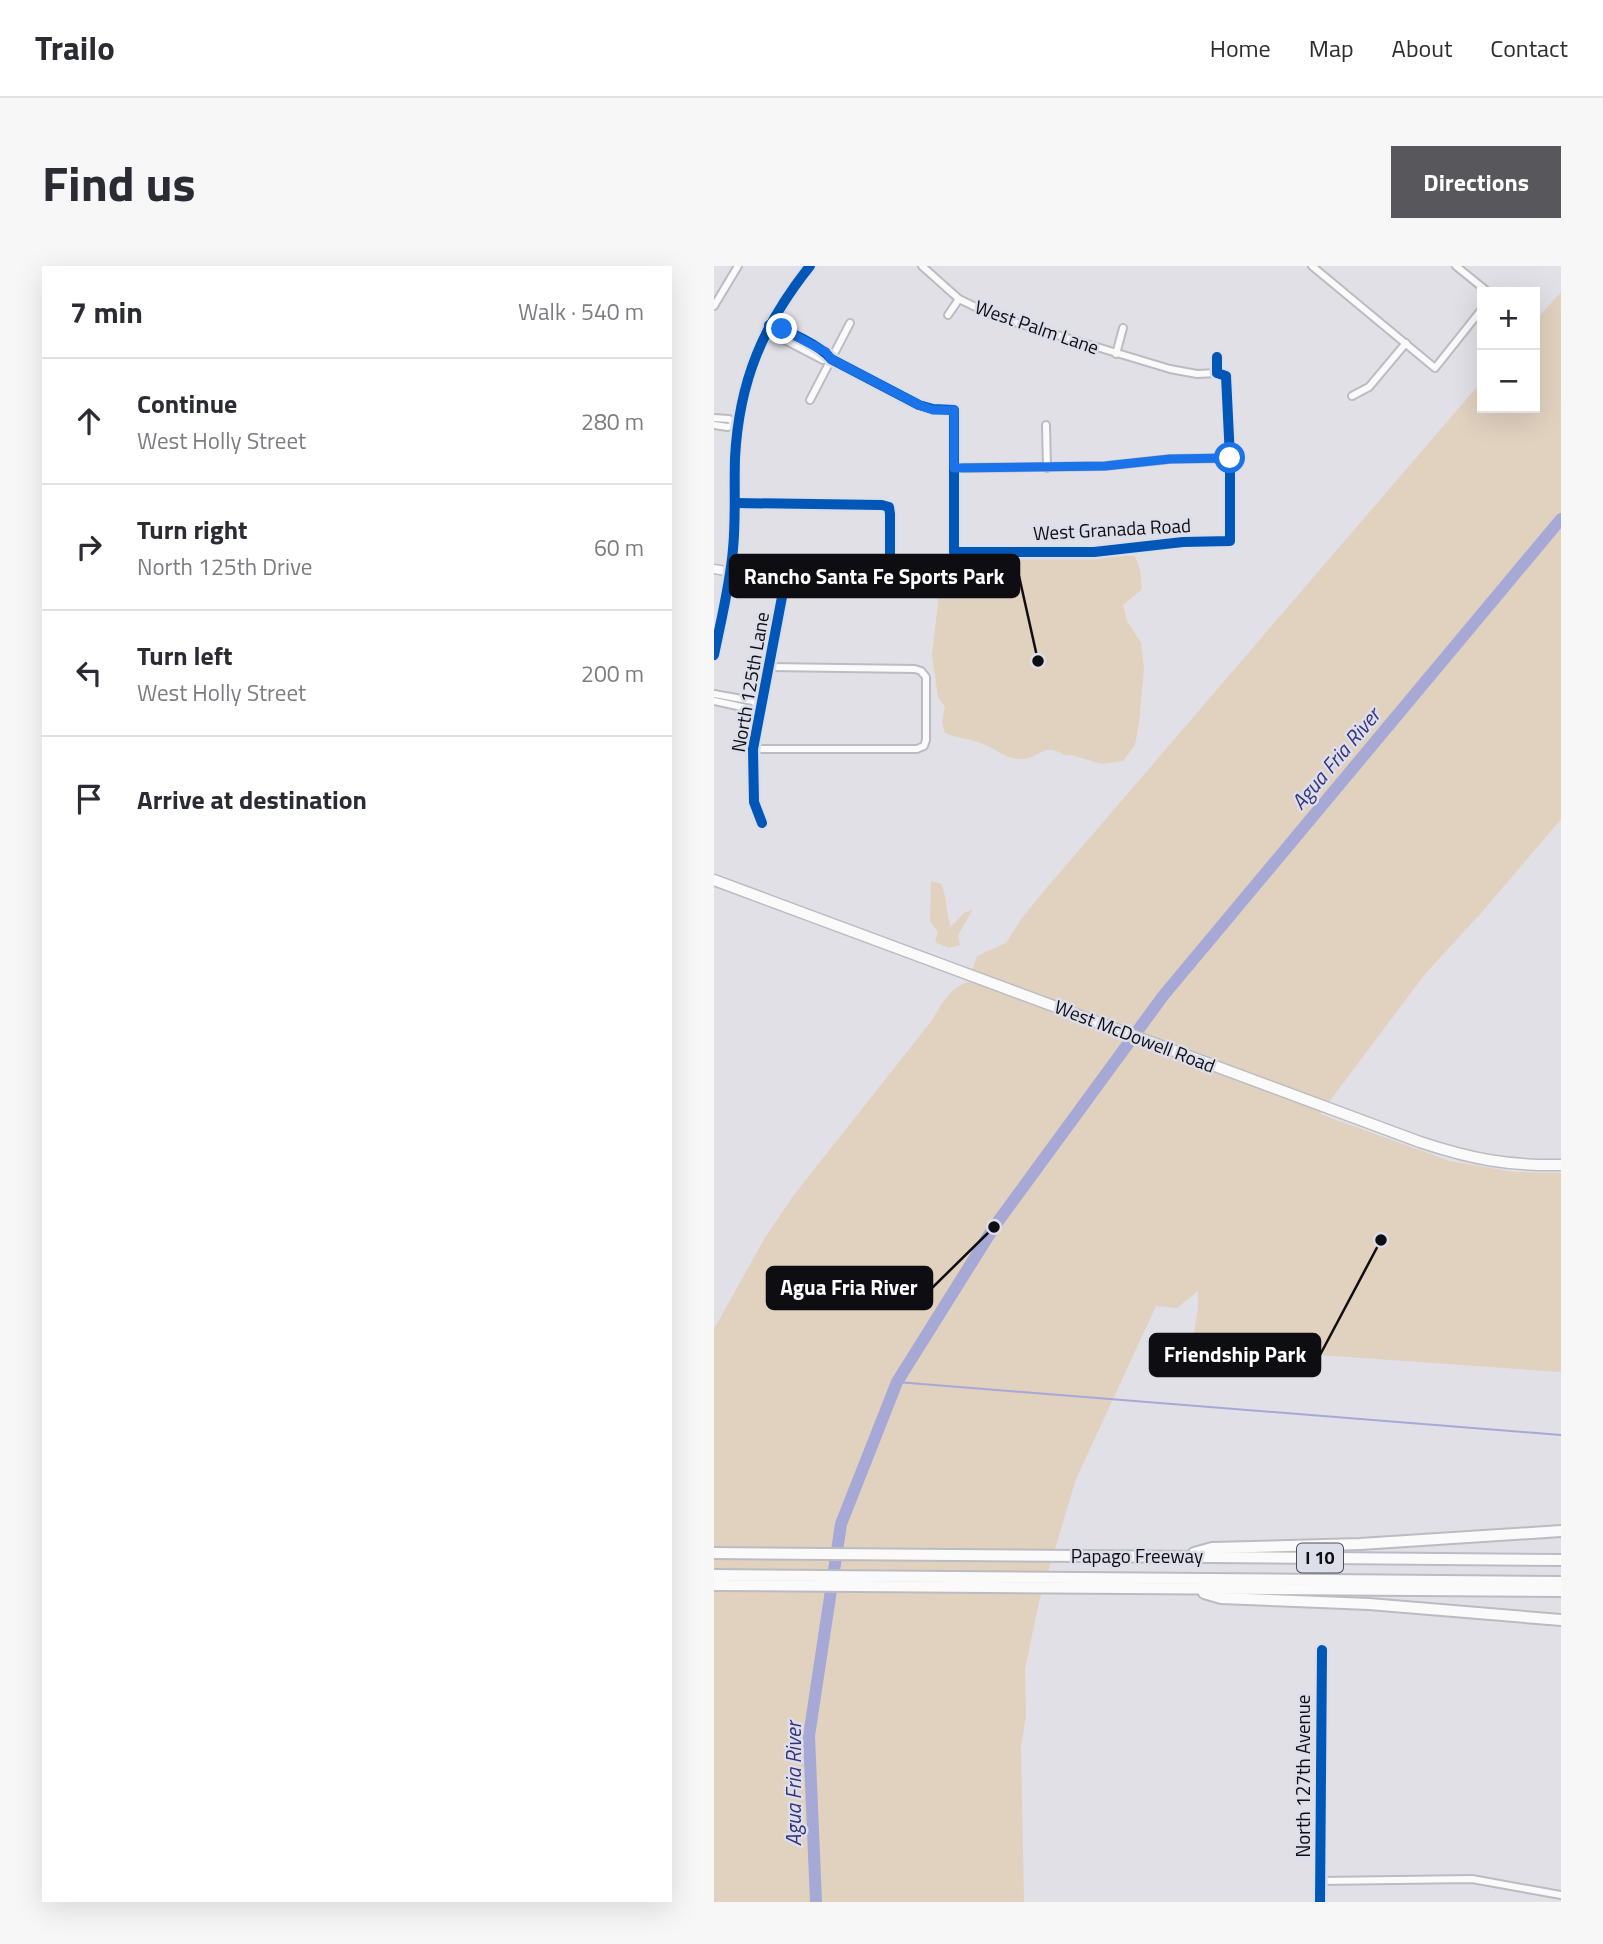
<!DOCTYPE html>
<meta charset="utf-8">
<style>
body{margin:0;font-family:"Titillium Web",sans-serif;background:#f7f7f7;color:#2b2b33}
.controls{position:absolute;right:21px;top:21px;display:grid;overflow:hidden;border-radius:0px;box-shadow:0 7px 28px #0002}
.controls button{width:63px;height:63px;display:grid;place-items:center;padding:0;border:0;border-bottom:2px solid #e1e1e2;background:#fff;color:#2b2b33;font:35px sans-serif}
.stop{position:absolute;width:21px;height:21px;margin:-16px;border:5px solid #1a73e8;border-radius:50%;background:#fff}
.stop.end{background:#1a73e8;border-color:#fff;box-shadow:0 2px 7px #0008}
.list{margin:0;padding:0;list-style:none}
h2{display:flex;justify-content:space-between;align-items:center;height:91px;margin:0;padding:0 28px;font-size:30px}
h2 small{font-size:23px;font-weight:400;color:#7c7c81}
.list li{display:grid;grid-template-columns:46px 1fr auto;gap:21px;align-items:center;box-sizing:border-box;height:126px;padding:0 28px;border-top:2px solid #e1e1e2}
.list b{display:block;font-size:26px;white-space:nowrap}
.list p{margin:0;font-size:23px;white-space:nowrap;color:#7c7c81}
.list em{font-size:23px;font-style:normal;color:#7c7c81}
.icon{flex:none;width:38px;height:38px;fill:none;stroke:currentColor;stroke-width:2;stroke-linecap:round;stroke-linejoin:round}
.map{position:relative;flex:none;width:847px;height:1636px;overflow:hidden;border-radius:0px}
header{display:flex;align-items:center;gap:42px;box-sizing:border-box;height:98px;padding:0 35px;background:#fff;border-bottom:2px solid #e1e1e2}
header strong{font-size:33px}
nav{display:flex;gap:38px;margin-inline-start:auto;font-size:24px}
.intro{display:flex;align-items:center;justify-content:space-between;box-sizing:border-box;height:168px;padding:0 42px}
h1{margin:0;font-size:49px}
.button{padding:18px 32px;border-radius:0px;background:#58585c;color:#fff;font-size:24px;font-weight:700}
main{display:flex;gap:42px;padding:0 42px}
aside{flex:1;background:#fff;border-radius:0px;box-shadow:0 7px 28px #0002}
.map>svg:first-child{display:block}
</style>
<header>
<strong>Trailo</strong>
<nav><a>Home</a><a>Map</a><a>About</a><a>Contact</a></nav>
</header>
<div class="intro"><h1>Find us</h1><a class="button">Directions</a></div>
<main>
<aside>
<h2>7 min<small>Walk · 540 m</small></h2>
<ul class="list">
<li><svg class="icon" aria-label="ahead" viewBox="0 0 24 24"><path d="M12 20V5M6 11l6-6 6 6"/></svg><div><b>Continue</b><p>West Holly Street</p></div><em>280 m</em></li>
<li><svg class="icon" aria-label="right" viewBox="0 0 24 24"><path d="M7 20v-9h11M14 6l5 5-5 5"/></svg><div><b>Turn right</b><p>North 125th Drive</p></div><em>60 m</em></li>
<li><svg class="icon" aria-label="left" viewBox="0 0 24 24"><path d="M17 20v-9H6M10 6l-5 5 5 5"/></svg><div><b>Turn left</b><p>West Holly Street</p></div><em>200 m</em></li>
<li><svg class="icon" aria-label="arrive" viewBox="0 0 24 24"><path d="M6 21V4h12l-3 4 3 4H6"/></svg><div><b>Arrive at destination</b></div></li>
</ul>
</aside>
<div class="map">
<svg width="847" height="1636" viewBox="0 0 847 1636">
<rect width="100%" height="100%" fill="#e0e0e6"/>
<g fill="#e1d1bf">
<path d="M847 26V553L768 646 711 708 606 848 736 895 800 906 847 907V1106L478 1080 484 1042V1025L463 1042 442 1040 362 1213 325 1336 311 1403 312 1450 307 1480 310 1636H0V1063L52 970 80 929 219 753C228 737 236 722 254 716L263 690 292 677 308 652 330 625 768 115V142H821V55Z"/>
<path d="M407 289 421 290 426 304 428 323 409 339 413 355 427 377 430 402 425 457 421 479 409 495 388 498 357 489H350C331 476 327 491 309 493 290 494 280 480 263 476 252 472 243 472 231 467L228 456 231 441 224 431 218 389 224 337 223 314 234 294 378 292Z"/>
<path d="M217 615 227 618C234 633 231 646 237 661L250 647 259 643 244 669 246 679 235 682 221 676 224 666 216 655Z"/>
</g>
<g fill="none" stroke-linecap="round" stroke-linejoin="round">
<path stroke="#a6a9d6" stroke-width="2" d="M183 1116 847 1169"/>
<path stroke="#a6a9d6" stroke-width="12" d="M102 1636 95 1470 127 1258 183 1116 280 961 449 730 847 253"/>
<defs>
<g id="minor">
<path d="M208 0 245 33 280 50 456 103 483 108 503 107"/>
<path d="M598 0 721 102 768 43"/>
<path d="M742 0 774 26"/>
<path d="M0 40 24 0"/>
<path d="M234 49 245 33"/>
<path d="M55 59C73 64 106 79 117 93L205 139 219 143 240 144V286H380L469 276 516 275V192L512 110 503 107V91"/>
<path d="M56 61 63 70 109 94 117 93"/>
<path d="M402 88 409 62"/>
<path d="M638 130 655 121 692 77"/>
<path d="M96 134 136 57"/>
<path d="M0 152 15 153 24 159"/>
<path d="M0 159 13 161 24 159"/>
<path d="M332 159 333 202"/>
<path d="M240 202 391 200 456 193 516 192"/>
<path d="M21 237 168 239 175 241 176 248V317L169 321 82 320 72 323 68 331 39 483 40 536 48 557"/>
<path d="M0 428 39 435 47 442"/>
<path d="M0 435 37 443 47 442"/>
<path d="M39 483H203L210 480 212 474V411L207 405 201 403 56 401"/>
<path d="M606 1615 758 1613 847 1629"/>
<path d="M606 1636 608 1384"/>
</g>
<g id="tertiary">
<path d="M0 303 17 306"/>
<path d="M0 389C7 354 16 319 19 283 22 253 20 222 21 192 25 115 49 59 96 0"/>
</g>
<path id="primary" d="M0 614 706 876C757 893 794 900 847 899"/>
<g id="motorway">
<path d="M0 1287 847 1294"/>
<path d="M480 1287 498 1282 646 1278 847 1265"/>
<path d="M0 1309 847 1316"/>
<path d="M0 1319 847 1325"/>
<path d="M490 1327 507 1332 655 1338 847 1354"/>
</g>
</defs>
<use href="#minor" stroke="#bbbcc1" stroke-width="10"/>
<use href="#tertiary" stroke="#bbbcc1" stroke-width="11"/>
<use href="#primary" stroke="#bbbcc1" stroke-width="13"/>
<use href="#motorway" stroke="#bbbcc1" stroke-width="14"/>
<use href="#minor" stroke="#fafafb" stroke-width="6"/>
<use href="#tertiary" stroke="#fafafb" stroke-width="8"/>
<use href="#primary" stroke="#fafafb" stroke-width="10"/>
<use href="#motorway" stroke="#fafafb" stroke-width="10"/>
<defs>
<g id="cycleway">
<path d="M55 59C73 64 106 79 117 93L205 139 219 143 240 144V286H380L469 276 516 275V192L512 110 503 107V91"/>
<path d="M21 237 168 239 175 241 176 248V317L169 321 82 320 72 323 68 331 39 483 40 536 48 557"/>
<path d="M0 389C7 354 16 319 19 283 22 253 20 222 21 192 25 115 49 59 96 0"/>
<path d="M606 1636 608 1384"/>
</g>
</defs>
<use href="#cycleway" stroke="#dcdeea" stroke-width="15"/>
<use href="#cycleway" stroke="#0057b8" stroke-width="10"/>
</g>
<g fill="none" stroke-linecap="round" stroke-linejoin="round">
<path stroke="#1a73e8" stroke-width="9" d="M68 63 112 86 117 93 205 139 219 144H240V202L391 200 456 193 516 192"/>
</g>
<g text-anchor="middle" stroke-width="5" stroke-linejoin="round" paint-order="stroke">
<rect fill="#dcdeea" stroke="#4c4c53" stroke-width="2" x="583" y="1277.5" width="46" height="29" rx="5"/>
<g font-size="18" font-weight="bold" fill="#0e0e12">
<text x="606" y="1298">I 10</text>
</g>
<g font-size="19" fill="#0e0e12" stroke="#dcdeea">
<text transform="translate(323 61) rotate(19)" y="7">West Palm Lane</text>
<text transform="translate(398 263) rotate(-3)" y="7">West Granada Road</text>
<text transform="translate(36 416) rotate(-80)" y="7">North 125th Lane</text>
<text transform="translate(421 770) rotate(21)" y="7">West McDowell Road</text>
<text x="423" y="1297">Papago Freeway</text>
<text transform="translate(589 1510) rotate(-90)" y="7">North 127th Avenue</text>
</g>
<g font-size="21" font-style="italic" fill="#36337c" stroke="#dcdeea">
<text transform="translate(622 493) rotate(-50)" y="7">Agua Fria River</text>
<text transform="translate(80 1518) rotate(-90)" y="7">Agua Fria River</text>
</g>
</g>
<path fill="none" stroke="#0e0e12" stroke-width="2.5" d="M324 395L305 310M280 961L218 1022M667 974L606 1089"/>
<g fill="#0e0e12" stroke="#dcdeea" stroke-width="2.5">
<circle cx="324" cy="395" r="7"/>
<circle cx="280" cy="961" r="7"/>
<circle cx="667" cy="974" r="7"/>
</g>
<g fill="#0e0e12" stroke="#0e0e12" stroke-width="2.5">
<rect x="16" y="289" width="289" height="42" rx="7"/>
<rect x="53" y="1001" width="165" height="42" rx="7"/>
<rect x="436" y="1068" width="170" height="42" rx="7"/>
</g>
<g font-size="21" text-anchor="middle" font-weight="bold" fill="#fff">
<text x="160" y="318">Rancho Santa Fe Sports Park</text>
<text x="135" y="1029">Agua Fria River</text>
<text x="521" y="1096">Friendship Park</text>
</g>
</svg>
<div class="controls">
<button>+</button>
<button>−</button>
</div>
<div class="stop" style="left:516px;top:192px"></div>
<div class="stop end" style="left:68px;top:63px"></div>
</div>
</main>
